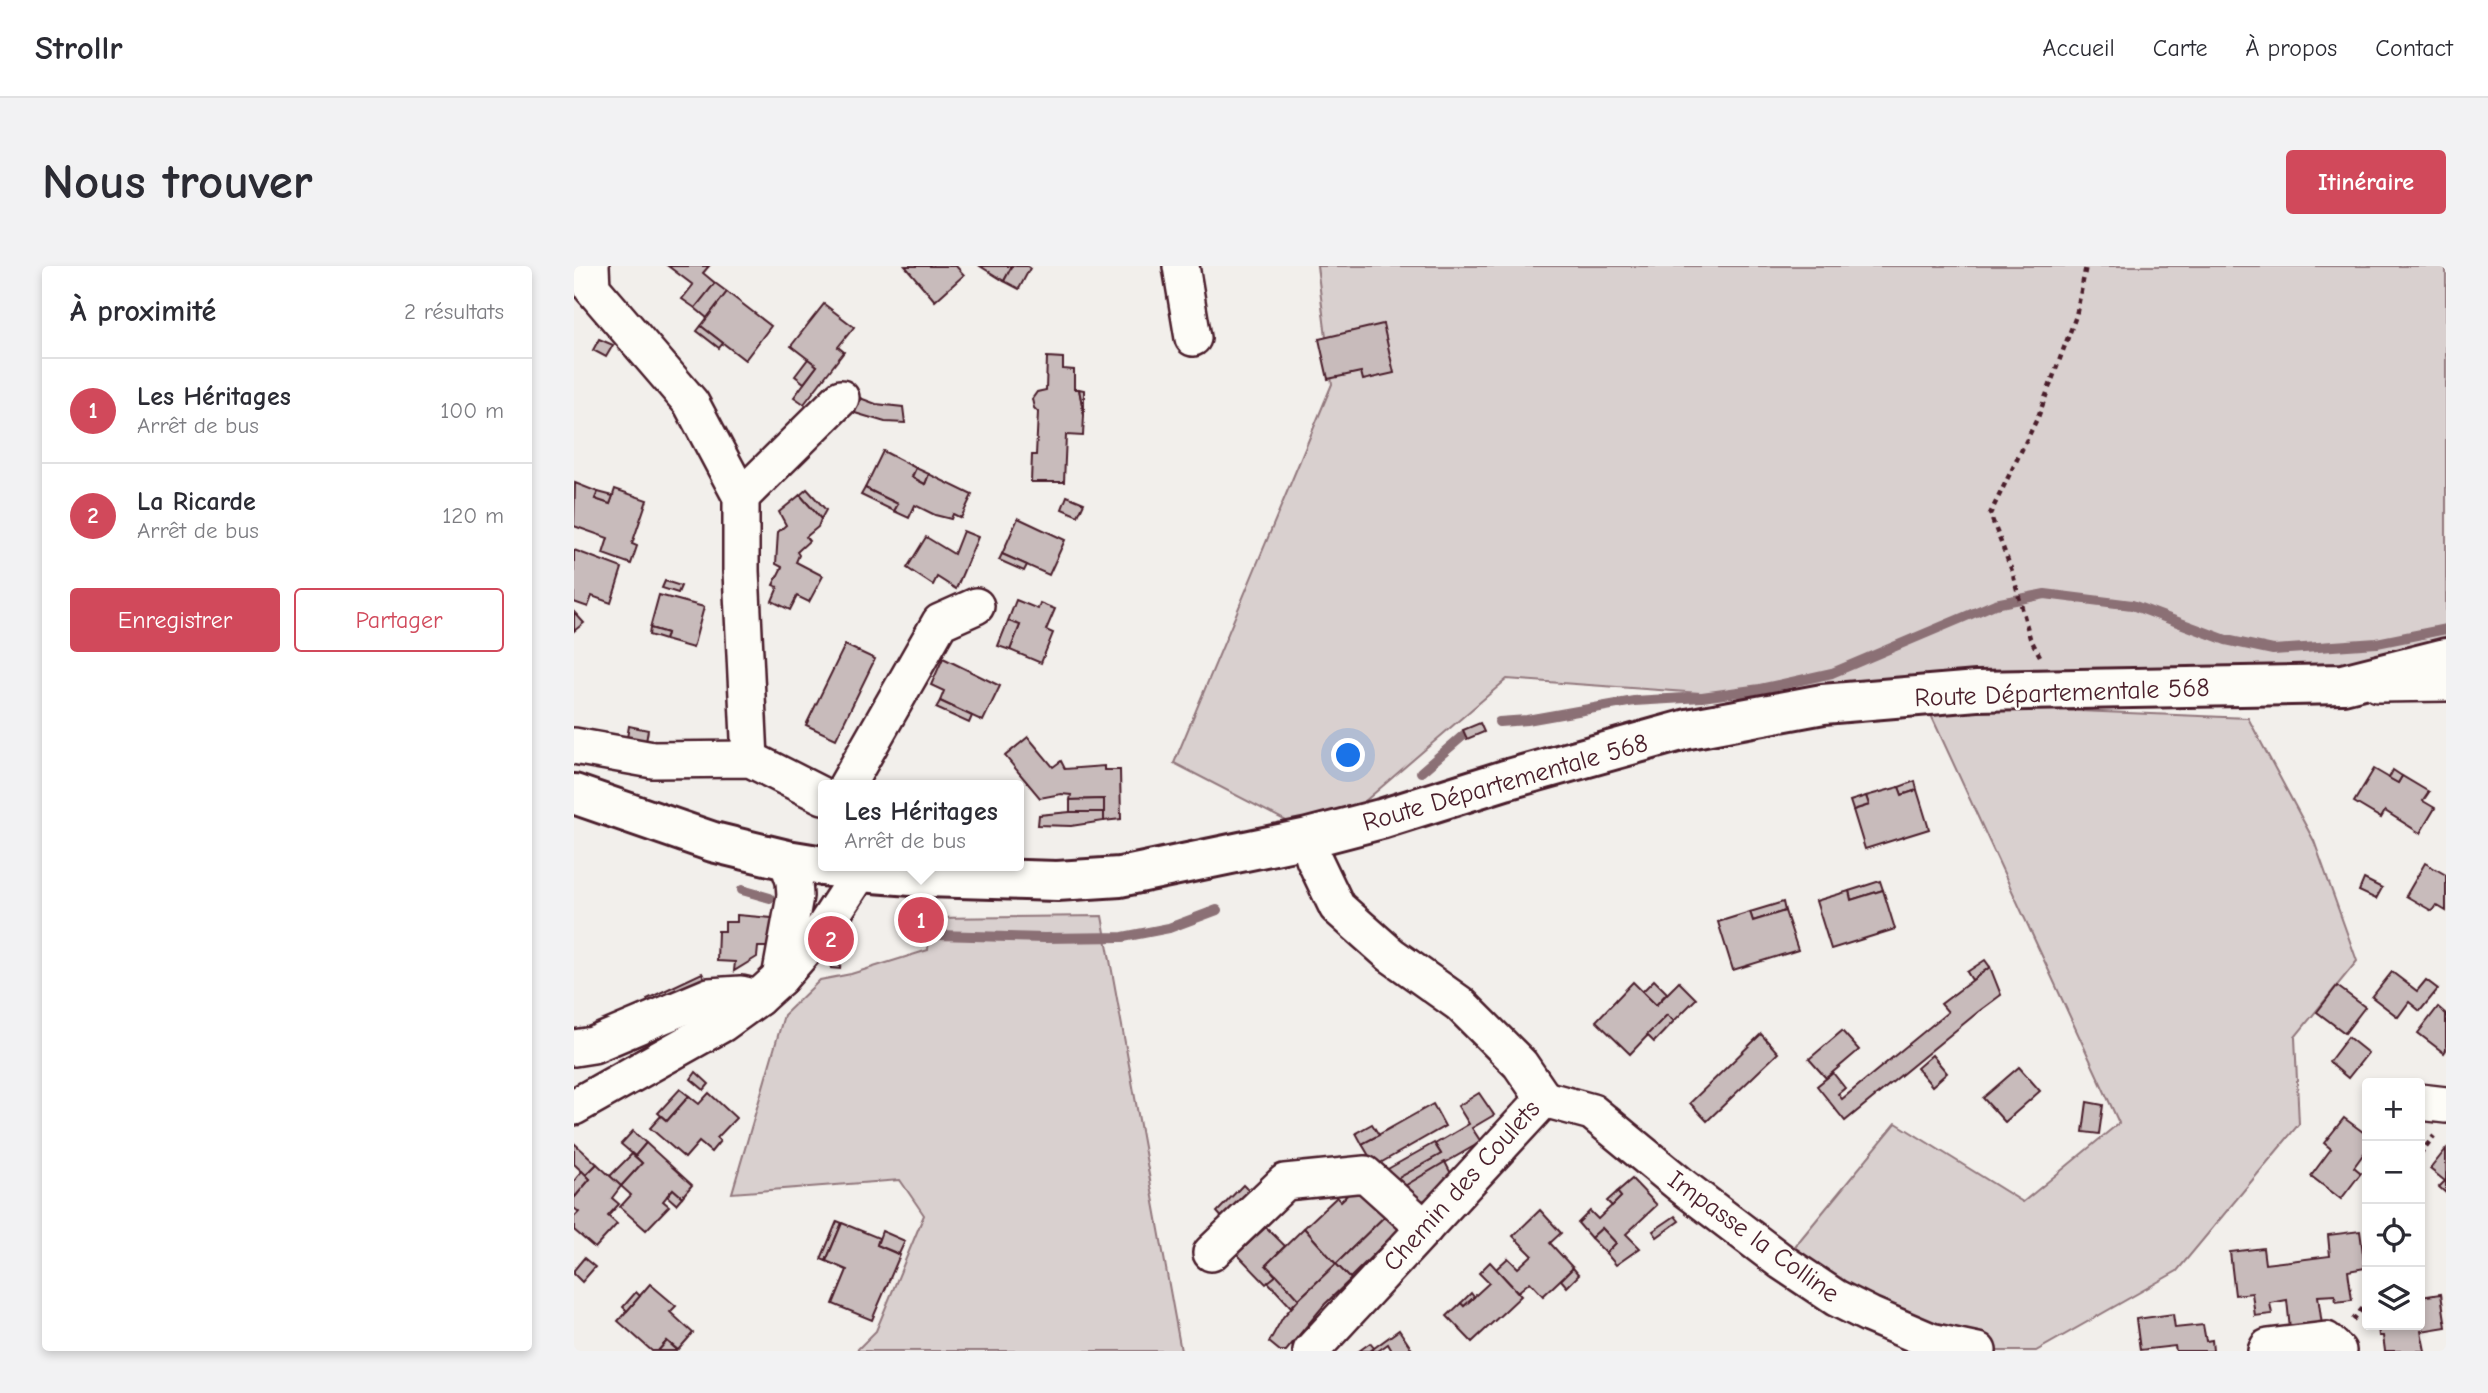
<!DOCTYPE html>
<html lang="fr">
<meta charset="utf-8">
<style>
body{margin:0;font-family:"Comic Neue",sans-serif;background:#f2f2f3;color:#2b2b33}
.controls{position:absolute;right:21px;bottom:21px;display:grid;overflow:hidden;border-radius:7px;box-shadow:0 4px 10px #0003}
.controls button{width:63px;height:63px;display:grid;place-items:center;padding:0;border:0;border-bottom:2px solid #e1e1e2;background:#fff;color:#2b2b33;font:35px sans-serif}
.you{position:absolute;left:775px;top:490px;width:24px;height:24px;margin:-18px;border:5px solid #fff;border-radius:50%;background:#1a73e8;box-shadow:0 0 0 10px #1a73e833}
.badge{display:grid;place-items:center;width:46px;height:46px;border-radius:50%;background:#d1495b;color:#fff;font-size:23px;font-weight:700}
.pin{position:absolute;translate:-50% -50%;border:4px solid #fff;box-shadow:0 2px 7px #0006}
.popup{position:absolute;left:244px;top:514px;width:206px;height:91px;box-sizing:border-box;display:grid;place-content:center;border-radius:7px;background:#fff;filter:drop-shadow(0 2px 5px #0005);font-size:23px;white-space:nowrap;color:#7c7c81}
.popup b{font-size:26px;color:#2b2b33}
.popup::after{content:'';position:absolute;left:50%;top:100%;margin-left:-14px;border:14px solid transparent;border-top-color:#fff}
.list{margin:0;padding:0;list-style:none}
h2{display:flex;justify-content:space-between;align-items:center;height:91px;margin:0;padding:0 28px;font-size:30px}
h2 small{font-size:23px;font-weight:400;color:#7c7c81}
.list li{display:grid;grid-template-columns:46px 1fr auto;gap:21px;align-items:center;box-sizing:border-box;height:105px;padding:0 28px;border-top:2px solid #e1e1e2}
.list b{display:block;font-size:26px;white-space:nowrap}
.list p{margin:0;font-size:23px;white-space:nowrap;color:#7c7c81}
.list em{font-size:23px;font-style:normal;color:#7c7c81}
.actions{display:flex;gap:14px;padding:21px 28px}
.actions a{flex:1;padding:16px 0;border:2px solid #d1495b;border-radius:7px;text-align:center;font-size:24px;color:#d1495b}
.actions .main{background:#d1495b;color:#fff}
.icon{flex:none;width:38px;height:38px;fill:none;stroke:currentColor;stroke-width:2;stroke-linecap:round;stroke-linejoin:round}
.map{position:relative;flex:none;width:1872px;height:1085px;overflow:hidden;border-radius:7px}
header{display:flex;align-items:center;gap:42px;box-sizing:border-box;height:98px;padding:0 35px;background:#fff;border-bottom:2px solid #e1e1e2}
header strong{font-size:33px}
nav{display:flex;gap:38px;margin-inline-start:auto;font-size:24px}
.intro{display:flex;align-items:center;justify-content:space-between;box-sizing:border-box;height:168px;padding:0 42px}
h1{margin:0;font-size:49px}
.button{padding:18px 32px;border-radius:7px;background:#d1495b;color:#fff;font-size:24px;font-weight:700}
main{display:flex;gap:42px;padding:0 42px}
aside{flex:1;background:#fff;border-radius:7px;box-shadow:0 4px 10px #0003}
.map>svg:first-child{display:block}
</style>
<header>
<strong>Strollr</strong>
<nav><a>Accueil</a><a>Carte</a><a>À propos</a><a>Contact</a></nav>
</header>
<div class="intro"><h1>Nous trouver</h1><a class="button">Itinéraire</a></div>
<main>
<aside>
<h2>À proximité<small>2 résultats</small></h2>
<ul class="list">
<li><span class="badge">1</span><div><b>Les Héritages</b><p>Arrêt de bus</p></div><em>100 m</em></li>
<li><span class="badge">2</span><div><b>La Ricarde</b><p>Arrêt de bus</p></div><em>120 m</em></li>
</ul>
<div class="actions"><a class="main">Enregistrer</a><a>Partager</a></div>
</aside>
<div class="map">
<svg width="1872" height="1085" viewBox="0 0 1872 1085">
<rect width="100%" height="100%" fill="#f2efeb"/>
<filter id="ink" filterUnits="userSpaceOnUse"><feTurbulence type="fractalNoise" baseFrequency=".0143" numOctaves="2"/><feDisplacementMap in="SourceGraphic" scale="14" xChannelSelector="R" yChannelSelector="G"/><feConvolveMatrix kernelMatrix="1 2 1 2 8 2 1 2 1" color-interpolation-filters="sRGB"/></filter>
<g filter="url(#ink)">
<g fill="#d9d0cf" stroke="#92787d" stroke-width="2">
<path d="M743 0H1872V396L1360 439 1674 452 1740 575 1783 695 1721 771 1725 858 1603 1005 1462 1085H1404L1208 996 1322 857 1449 936 1545 857 1352 438 1321 441 933 413 747 573 600 497 758 118Z"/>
<path d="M528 650 607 1085H282L302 1065 350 949 326 914 158 927 210 749 246 714 277 708 354 684 356 652Z"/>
</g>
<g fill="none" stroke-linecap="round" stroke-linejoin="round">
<g stroke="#8b6f75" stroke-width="10">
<path d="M925 456 953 454 1060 435 1128 431 1186 423 1258 407 1421 338 1471 328 1558 339 1652 374 1699 384 1803 377 1872 363"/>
<path d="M847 506 891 468"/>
<path d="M168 624 196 632"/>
<path d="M363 669 470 672 549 671 595 662 643 644"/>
</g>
</g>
<g fill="#c8bbbb" stroke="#4a1f2b" stroke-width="2">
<path d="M94 0H135L129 7 141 17 121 42 108 33 119 19Z"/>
<path d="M331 0H382L390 9 361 35Z"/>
<path d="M406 0H438L430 15Z"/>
<path d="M438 0H453L456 2 445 23 430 15Z"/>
<path d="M141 17 153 26 133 52 121 42Z"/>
<path d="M153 26 197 60 171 94 127 60Z"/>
<path d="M250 38 280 61 264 81 270 86 230 138 220 131 243 100 217 80Z"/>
<path d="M809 58 820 107 789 114 787 106 754 113 745 73Z"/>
<path d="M127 60 149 77 145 82 123 65Z"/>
<path d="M25 73 39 79 32 91 19 84Z"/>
<path d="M473 91 489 92V103L500 104V123H505L510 149 509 170 492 169 490 216H457L458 189H462L464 146 460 142 458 133 463 126 472 124Z"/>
<path d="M234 93 243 100 230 117 221 110Z"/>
<path d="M505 123 510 124V149L509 144Z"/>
<path d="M286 132 302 138 329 141 331 157 311 156 281 147Z"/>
<path d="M309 185 342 202 338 211 351 218 355 208 398 229 387 252 379 248 377 253 361 249 341 239 335 252 320 245 324 238 291 222Z"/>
<path d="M342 202 355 208 351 218 338 211Z"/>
<path d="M1 217 24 226 21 233 36 238 41 223 73 234 58 278 63 280 57 298 29 288 34 272 0 260Z"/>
<path d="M291 222 324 238 320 245 287 229Z"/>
<path d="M233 223 252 244 247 253 226 229Z"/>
<path d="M24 226 39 230 36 238 21 233Z"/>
<path d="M226 229 247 253 244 261 232 271 235 275 223 286 225 289 222 296 249 310 235 336 223 330 216 344 198 335 204 321 199 319 208 301 202 298 204 266 212 259 205 246Z"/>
<path d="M493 230 510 237 504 250 488 243Z"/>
<path d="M444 252 491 274 475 309 428 288Z"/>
<path d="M389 265 404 271 382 323 363 311 359 319 333 302 352 271 380 288Z"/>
<path d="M0 284 48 302 37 337 18 330 14 341 0 336Z"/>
<path d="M428 288 453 299 450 305 425 294Z"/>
<path d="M91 315 107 320 104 327 88 322Z"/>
<path d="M85 329 130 341 119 382 91 374 93 367 76 362Z"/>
<path d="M442 334 464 343 466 337 481 343 472 364 479 367 467 397 436 384 446 359 434 355Z"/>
<path d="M0 346 10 357 0 365Z"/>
<path d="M434 355 446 359 436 384 424 380Z"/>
<path d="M76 362 93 367 91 374 75 369Z"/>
<path d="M271 379 301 393 262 473 232 459Z"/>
<path d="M369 392 426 420 409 455 366 435 370 425 357 419Z"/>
<path d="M366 435 398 450 395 457 362 442Z"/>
<path d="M906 457 910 466 893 473 889 464Z"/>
<path d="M55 460 74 464 72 476 53 472Z"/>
<path d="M454 471 479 501 487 495 491 503 530 500V504H546L547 553 530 555V533L496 534 497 529 487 528 466 532 431 490Z"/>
<path d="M1800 503 1824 517 1828 510 1855 526 1849 535 1861 542 1846 567 1811 545 1807 552 1780 536Z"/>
<path d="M1819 504 1828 510 1824 517 1815 512Z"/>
<path d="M1341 515 1343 524 1328 529 1325 521Z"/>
<path d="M1325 521 1328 529 1343 524 1355 563 1291 583 1279 544 1295 539 1292 530Z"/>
<path d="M1292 530 1295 539 1279 544 1276 535Z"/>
<path d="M530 533V546H496V534Z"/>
<path d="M496 546H530V555L497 560 464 559 465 549Z"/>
<path d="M1851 597 1872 609V645L1862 639 1858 645 1832 630Z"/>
<path d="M1790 613 1808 622 1802 633 1785 625Z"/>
<path d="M1306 615 1309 624 1277 634 1275 625Z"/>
<path d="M1309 624 1321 663 1257 683 1242 635 1275 625 1277 634Z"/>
<path d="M1209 636 1211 645 1179 655 1176 646Z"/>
<path d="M1211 645 1224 684 1159 704 1144 656 1176 646 1179 655Z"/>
<path d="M163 649 198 652 196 681H184L183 691 160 705 161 696 143 695 144 665H151V656H163Z"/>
<path d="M257 673 275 674V683L256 681Z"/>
<path d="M257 689H267L266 703 257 702Z"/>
<path d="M1411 694 1416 701 1398 714 1393 706Z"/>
<path d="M1416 701 1427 729 1404 746 1271 855 1243 820 1259 807 1271 822 1264 828 1268 833 1374 746 1367 738Z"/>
<path d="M1818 706 1843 725 1852 714 1864 723 1846 745 1835 736 1824 751 1798 731Z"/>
<path d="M128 707 134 720 79 746 73 733Z"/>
<path d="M1080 714 1093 727 1082 739 1068 726Z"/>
<path d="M1059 716 1082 739 1105 716 1122 733 1100 755 1093 749 1056 788 1022 755Z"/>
<path d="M1763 720 1791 741 1771 767 1743 746Z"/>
<path d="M1864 741 1872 748V784L1870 787 1844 767Z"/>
<path d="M1093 749 1100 755 1080 776 1073 769Z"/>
<path d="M1268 765 1285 784 1252 812 1235 793Z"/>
<path d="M1187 768 1204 787 1133 855 1116 837Z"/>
<path d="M1774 771 1794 787 1774 812 1755 796Z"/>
<path d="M1358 789 1373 807 1358 820 1343 802Z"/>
<path d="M1445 801 1466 825 1431 856 1409 832Z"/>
<path d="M122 806 135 818 130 824 117 813Z"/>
<path d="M106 823 115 830 93 855 84 847Z"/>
<path d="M135 827 162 852 143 872 146 875 137 886 125 876 111 892 76 862 87 850 93 855 115 830 125 838Z"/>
<path d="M905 827 920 849 898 862 907 876 824 924 819 915 867 888 861 878 895 858 884 840Z"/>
<path d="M1513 836 1529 839 1525 868 1509 866Z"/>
<path d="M859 838 871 860 801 900 788 878Z"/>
<path d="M1770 852 1793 869V883L1780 901 1787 907 1767 933 1737 910 1757 883 1750 877Z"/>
<path d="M798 858 805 869 788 878 782 867Z"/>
<path d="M59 865 72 877 61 890 47 878Z"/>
<path d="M0 877 23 898 12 909 0 898Z"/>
<path d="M72 877 118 919 108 931 99 923 89 935 95 940 72 964 46 941 57 929 47 920 68 897 61 890Z"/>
<path d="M860 877 867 888 819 915 812 904Z"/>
<path d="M1872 883V927L1865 921 1871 915 1856 903Z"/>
<path d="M58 888 68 897 47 920 36 910Z"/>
<path d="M871 896 882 917 849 935H831L824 924Z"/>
<path d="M23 898 47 920 38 932 45 938 34 950 43 958 21 982 0 964V951L5 946 0 942V932L16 913 12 909Z"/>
<path d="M8 905 16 913 0 932V915Z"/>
<path d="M1058 913 1083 939 1052 968 1066 982 1042 999 1032 987 1042 977 1028 962 1017 972 1004 957 1016 945 1024 953 1047 931 1043 926Z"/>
<path d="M669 919 679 929 651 955 643 946Z"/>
<path d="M783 920 812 949 762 998 730 962 763 931 767 935Z"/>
<path d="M99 923 108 931 102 938 93 930Z"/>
<path d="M1043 926 1047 931 1038 940 1033 935Z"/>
<path d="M966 944 987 967 976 977 999 1002 969 1030 956 1016 944 1026 922 1003 934 992 944 1002 958 989 939 970Z"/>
<path d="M812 949 825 963 776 1012 762 998Z"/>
<path d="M1101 950 1105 955 1083 971 1079 965Z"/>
<path d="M263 955 268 957 252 995 247 993Z"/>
<path d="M268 957 305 972 303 979 326 989 298 1054 259 1038 273 1004 252 995Z"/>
<path d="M692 961 711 980 692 999 702 1010 692 1018 663 988Z"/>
<path d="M730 962 762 998 725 1033 692 999Z"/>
<path d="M1028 962 1042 977 1032 987 1017 972Z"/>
<path d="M308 965 331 975 325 988 303 979Z"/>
<path d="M1786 965 1791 1002 1774 1005 1778 1034 1762 1036 1761 1029 1744 1030 1748 1059 1716 1063 1713 1034 1696 1037 1698 1048 1681 1050 1678 1027 1661 1029 1656 986 1689 982 1691 998 1756 990 1754 969Z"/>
<path d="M10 992 21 1001 8 1016 0 1008V1004Z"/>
<path d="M916 996 947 1030 898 1076 873 1050 887 1037 890 1040 915 1017 905 1007Z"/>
<path d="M762 998 777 1013 751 1038 712 1085H706L695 1076 709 1051 725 1033Z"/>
<path d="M999 1002 1005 1009 993 1021 987 1014Z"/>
<path d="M703 1009 725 1033 717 1041 694 1016Z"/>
<path d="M76 1018 102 1040 96 1046 119 1067 104 1084 93 1075 84 1085H78L44 1055Z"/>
<path d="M62 1026 66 1030 53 1045 49 1041Z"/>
<path d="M897 1027 900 1031 890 1040 887 1037Z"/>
<path d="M1867 1028 1872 1061 1847 1065 1851 1085H1811L1809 1070H1805L1804 1059H1846V1031Z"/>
<path d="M1599 1048 1601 1062 1629 1059 1632 1075 1638 1074 1639 1085H1602L1601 1080 1566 1084 1562 1053Z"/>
<path d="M825 1064 839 1085H818L814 1078 804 1085H796Z"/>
<path d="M93 1075 103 1084 102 1085H84Z"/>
<path d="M796 1077 800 1082 796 1085H785Z"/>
</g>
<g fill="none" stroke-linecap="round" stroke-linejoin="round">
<defs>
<g id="minor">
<path d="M17 0 18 22 117 137 167 231V305L176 493"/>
<path d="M607 0 619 72"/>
<path d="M167 231 267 132"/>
<path d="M1804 418 1872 417"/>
<path d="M0 480 79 494 176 493 249 530"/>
<path d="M273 519 366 356 402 340"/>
<path d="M734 572 740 593 763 641 817 689 886 738 946 798 970 833 737 1085"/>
<path d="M206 712 221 630 220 615 213 594"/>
<path d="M0 782 19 779 135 730 167 728 184 732"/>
<path d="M970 833 1018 846 1108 920 1208 996 1262 1032 1296 1049 1357 1075 1404 1085"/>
<path d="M1846 836 1872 839"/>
<path d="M0 841 148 758 184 732 206 712 249 663 286 606"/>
<path d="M637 987 711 916 791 908 851 962"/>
<path d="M1692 1085 1694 1081 1752 1074 1764 1085"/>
</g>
<path id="major" d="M0 528 139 576 213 594 286 606 351 611 483 615 546 611 734 572 807 553 931 514 1114 463 1249 438 1403 425 1769 418 1872 392"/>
</defs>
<use href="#minor" stroke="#4a1f2b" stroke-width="40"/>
<use href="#major" stroke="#4a1f2b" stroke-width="44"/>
<g stroke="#4a1f2b" stroke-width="4.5" stroke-dasharray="5 5" stroke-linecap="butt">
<path d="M1466 390 1456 372 1438 305 1416 248 1464 151 1502 50 1512 0"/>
<path d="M1846 888 1860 870"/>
<path d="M1779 1054 1793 1037"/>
</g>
<use href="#minor" stroke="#fdfcf7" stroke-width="35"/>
<use href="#major" stroke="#fdfcf7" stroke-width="38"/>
</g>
</g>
<g text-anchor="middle" stroke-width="5" stroke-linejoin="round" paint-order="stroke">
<g font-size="26" fill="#4a1f2b" stroke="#fdfcf7">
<text transform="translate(1488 426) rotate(-2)" y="9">Route Départementale 568</text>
<text transform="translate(931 516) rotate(-16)" y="9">Route Départementale 568</text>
<text transform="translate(887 919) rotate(-48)" y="9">Chemin des Coulets</text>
<text transform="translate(1180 970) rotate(36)" y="9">Impasse la Colline</text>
</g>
</g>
</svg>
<div class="controls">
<button>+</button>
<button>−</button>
<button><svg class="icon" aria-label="locate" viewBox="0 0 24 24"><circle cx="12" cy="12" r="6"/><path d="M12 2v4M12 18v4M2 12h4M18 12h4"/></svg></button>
<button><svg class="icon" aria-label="layers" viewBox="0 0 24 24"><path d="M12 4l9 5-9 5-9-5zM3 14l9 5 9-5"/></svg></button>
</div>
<div class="you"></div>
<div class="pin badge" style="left:347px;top:654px">1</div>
<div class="popup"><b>Les Héritages</b>Arrêt de bus</div>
<div class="pin badge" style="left:257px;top:673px">2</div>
</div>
</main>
